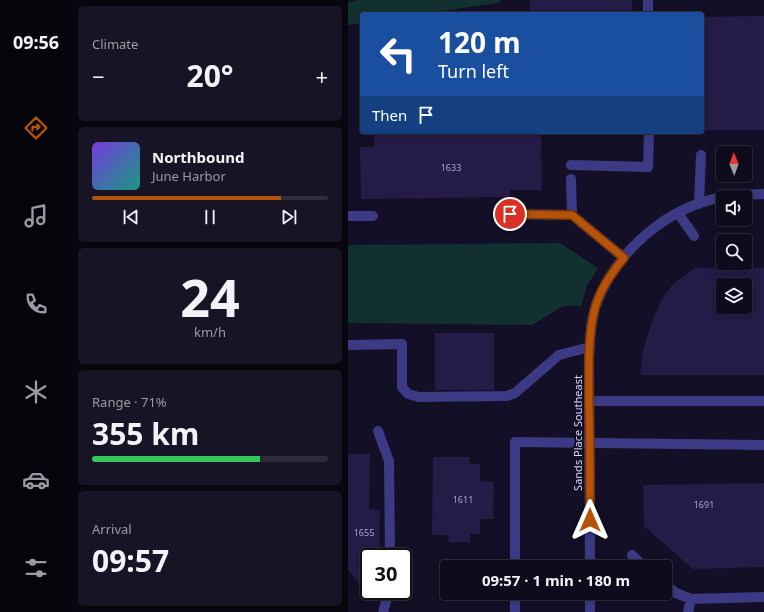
<!DOCTYPE html>
<meta charset="utf-8">
<style>
body{margin:0;font-family:"Noto Sans",sans-serif;background:#171425;color:#f1f3f6;height:100vh;display:flex;flex-direction:column;font-size:15px;white-space:nowrap}
*{box-sizing:border-box;margin:0}
p{font-size:13px;color:#9b9ba3}
.icon{flex:none;width:22px;height:22px;fill:none;stroke:currentColor;stroke-width:2;stroke-linecap:round;stroke-linejoin:round}
.map{position:relative;flex:1;overflow:hidden}
.details{display:flex;flex-direction:column;gap:6px;padding:6px;background:#08060f;width:276px}
.details>*{flex:none}
.guide{position:absolute;left:12px;top:12px;width:344px;height:122px;border-radius:4px;box-shadow:0 2px 10px #0003,0 0 0 1px #2e2b3b;background:#1a4fa0;color:#fff;overflow:hidden}
.needle{width:26px;rotate:359deg}
.controls{position:absolute;left:368px;top:146px;display:grid;gap:8px}
.controls a{display:grid;place-items:center;width:36px;height:36px;border-radius:4px;background:#0e0b1c;box-shadow:0 2px 10px #0003,0 0 0 1px #2e2b3b;font-size:20px}
.speed{position:absolute;left:12px;top:548px;display:flex;gap:8px;font-size:20px;font-weight:700;text-align:center}
.speed>*{display:grid;place-content:center;width:52px;height:52px;border-radius:50%;background:#0e0b1c;box-shadow:0 2px 10px #0003,0 0 0 1px #2e2b3b;line-height:1}
.speed .limit{border:2px solid #111;border-radius:6px;background:#fff;color:#111}
.pin{position:absolute;display:grid;place-items:center;width:34px;height:34px;color:#fff;margin:-17px;border:2px solid #fff;border-radius:50%;box-shadow:0 1px 4px #0007}
.me{position:absolute;width:44px;margin:-22px;rotate:0deg;stroke-linejoin:round;filter:drop-shadow(0 0 3px #0008)}
.turn{display:flex;align-items:center;gap:14px;height:84px;padding:0 12px;font-size:18px}
.turn .icon{width:52px;height:52px;stroke-width:2.5}
.turn b{display:block;font-size:28px;line-height:34px}
.then{display:flex;align-items:center;height:38px;padding:0 12px;background:#0003;gap:8px;font-size:15px}
.big{font-size:30px;font-weight:700;line-height:1.1}
.details .tile{flex:1;display:flex;flex-direction:column;justify-content:center;gap:6px;min-width:0;padding:0 14px;border-radius:6px;background:#171425}
.details .dial{align-items:center;gap:0}
.dial b{font-size:52px;line-height:1}
.song{display:flex;align-items:center;gap:12px}
.cover{width:48px;height:48px;border-radius:6px;background:linear-gradient(135deg,hsl(260 70% 55%),hsl(170 70% 35%))}
.played{height:4px;border-radius:2px;background:linear-gradient(90deg,#b45309 80%,#2e2b3b 80%)}
.keys{display:flex;justify-content:space-around;direction:ltr}
.heat{display:flex;justify-content:space-between;align-items:center;font-size:22px;direction:ltr}
.charge{height:6px;border-radius:3px;background:linear-gradient(90deg,#34c759 71%,#2e2b3b 0)}
.trip{position:absolute;left:92px;top:560px;width:232px;height:40px;border-radius:4px;background:#0e0b1c;box-shadow:0 2px 10px #0003,0 0 0 1px #2e2b3b;font-weight:700;line-height:40px;text-align:center}
main{display:flex;flex:1;min-height:0}
.dock{display:flex;flex-direction:column;width:72px;justify-content:space-around;align-items:center;background:#06040b;color:#9b9ba3}
.dock .icon{width:28px;height:28px}
.dock .current{color:#b45309}
.dock b{font-size:18px;color:#f1f3f6}
.map>svg:first-child{display:block}
.green{fill:#12302f}
.building{fill:#241b47;fill-rule:evenodd}
.lines{fill:none;stroke-linecap:round;stroke-linejoin:round}
.minor{stroke:#3d3a85;stroke-width:10}
.route-casing{stroke:#753606;stroke-width:10}
.route{stroke:#b45309;stroke-width:7}
.labels{text-anchor:middle;stroke-width:4;stroke-linejoin:round;paint-order:stroke}
.number-label{font-size:9px;fill:#aca6d1}
.street-label{font-size:11px;fill:#d9d4ff;stroke:#130f26}
</style>
<main>
<nav class="dock">
<b>09:56</b>
<svg class="icon current" aria-label="directions" viewBox="0 0 24 24"><path d="M12 3l9 9-9 9-9-9zM9 14v-3h6M13 9l2 2-2 2"/></svg>
<svg class="icon" aria-label="music" viewBox="0 0 24 24"><path d="M9 18V5l10-2v13"/><circle cx="6" cy="18" r="3"/><circle cx="16" cy="16" r="3"/></svg>
<svg class="icon" aria-label="phone" viewBox="0 0 24 24"><path d="M5 4h4l2 5-3 2q2 4 5 5l2-3 5 2v4C11 20 4 13 5 4z"/></svg>
<svg class="icon" aria-label="climate" viewBox="0 0 24 24"><path d="M12 3v18M4 7l16 10M4 17L20 7"/></svg>
<svg class="icon" aria-label="car" viewBox="0 0 24 24"><path d="M5 17H2v-5l4-1 3-4h7l3 4 3 1v5h-3M9 17h6M6 11h13"/><circle cx="7" cy="17" r="2"/><circle cx="17" cy="17" r="2"/></svg>
<svg class="icon" aria-label="filters" viewBox="0 0 24 24"><path d="M4 7h16M4 17h16"/><circle cx="9" cy="7" r="2"/><circle cx="15" cy="17" r="2"/></svg>
</nav>
<section class="details">
<div class="tile"><p>Climate</p>
<div class="heat"><a>−</a><b class="big">20°</b><a>+</a></div>
</div>
<div class="tile">
<div class="song"><i class="cover"></i><div><b>Northbound</b><p>June Harbor</p></div></div>
<div class="played"></div>
<div class="keys"><svg class="icon" aria-label="previous" viewBox="0 0 24 24"><path d="M18 5L8 12l10 7zM5 5v14"/></svg><svg class="icon" aria-label="pause" viewBox="0 0 24 24"><path d="M8 5v14M16 5v14"/></svg><svg class="icon" aria-label="next" viewBox="0 0 24 24"><path d="M6 5l10 7-10 7zM19 5v14"/></svg></div>
</div>
<div class="tile dial"><b>24</b><p>km/h</p></div>
<div class="tile"><p>Range · 71%</p><b class="big">355 km</b><div class="charge"></div></div>
<div class="tile"><p>Arrival</p><b class="big">09:57</b></div>
</section>
<div class="map">
<svg width="416" height="612" viewBox="0 0 416 612">
<rect width="100%" height="100%" fill="#130f26"/>
<!-- green -->
<path class="green" d="M 12,0 L 153,0 L 150,3 L 75,14 L 14,14 L 14,23 L 0,25 L 0,2 Z
M 212,243 L 250,268 L 239,286 L 233,306 L 215,306 L 184,325 L 0,323 L 0,245 Z"/>
<!-- building -->
<path class="building" d="M 182,0 L 284,0 L 284,14 L 182,14 Z
M 416,16 L 416,130 L 354,130 L 354,17 Z
M 26,132 L 193,132 L 194,190 L 162,190 L 162,197 L 13,199 L 12,147 L 26,147 Z
M 347,268 L 416,268 L 416,375 L 292,375 L 295,350 L 304,322 L 313,300 L 324,285 ZM 375,285 L 397,285 L 397,307 L 375,307 Z
M 87,333 L 146,333 L 146,390 L 87,390 Z
M 0,454 L 22,454 L 21,509 L 32,510 L 31,557 L 21,557 L 21,597 L 0,570 Z
M 85,457 L 121,457 L 121,464 L 132,464 L 132,481 L 146,482 L 145,519 L 132,519 L 132,534 L 122,534 L 122,542 L 100,542 L 101,535 L 84,535 Z
M 416,483 L 416,567 L 345,569 L 296,526 L 295,485 Z"/>
<g class="lines">
<!-- minor -->
<path class="minor" d="M 300,0 L 300,14
M 223,165 L 300,167 L 301,132
M 223,179 L 224,215 L 276,258
M 377,197 L 387,195 L 416,194
M 351,204 L 353,155
M 330,213 L 346,236
M 162,214 L 224,215
M 0,216 L 25,216
M 0,345 L 54,344 L 54,387 L 60,394 L 71,397 L 159,396 L 167,393 L 211,355 L 242,347
M 241,401 L 416,401
M 30,431 L 41,461 L 42,557
M 284,555 L 296,567
M 167,567 L 167,442 L 416,445
M 242,567 L 241,359 C 242,342 242,322 248,305 C 268,251 319,207 375,197
M 317,585 L 328,593 L 343,599 L 416,597
M 242,593 L 242,612
M 35,612 L 41,591
M 167,612 L 167,593
M 340,612 L 343,599"/>
</g>
<g class="lines">
<!-- route casing -->
<g class="route-casing">
<path id="route" d="M 162,214 L 224,215 L 276,258 C 265,271 252,290 247,308 C 239,339 241,373 241,405 C 242,443 242,482 242,520"/>
</g>
<!-- route -->
<use href="#route" class="route"/>
</g>
<g class="labels">
<!-- number labels -->
<g class="number-label">
<text x="103" y="171">1633</text>
<text x="115" y="503">1611</text>
<text x="356" y="508">1691</text>
<text x="16" y="536">1655</text>
</g>
<!-- street labels -->
<g class="street-label">
<text transform="translate(230 433) rotate(-90)" y="4">Sands Place Southeast</text>
</g>
</g>
</svg>
<div class="controls">
<a><svg class="needle" viewBox="-14 -14 28 28"><path d="M0-13l5 13h-10z" fill="#e53935"/><path d="M0 13l5-13h-10z" fill="#9b9ba3"/></svg></a>
<a><svg class="icon" aria-label="sound" viewBox="0 0 24 24"><path d="M4 9h4l5-4v14l-5-4H4zM17 9q2 3 0 6"/></svg></a>
<a><svg class="icon" aria-label="search" viewBox="0 0 24 24"><circle cx="10" cy="10" r="6"/><path d="M15 15l6 6"/></svg></a>
<a><svg class="icon" aria-label="layers" viewBox="0 0 24 24"><path d="M12 4l9 5-9 5-9-5zM3 14l9 5 9-5"/></svg></a>
</div>
<div class="speed"><div class="limit">30</div></div>
<div class="pin" style="left:162px;top:214px;background:#d93025"><svg class="icon" aria-label="arrive" viewBox="0 0 24 24"><path d="M6 21V4h12l-3 4 3 4H6"/></svg></div>
<svg class="me" style="left:242px;top:520px" viewBox="-20 -20 40 40"><path d="M0-17L14 15 0 8-14 15z" fill="#b45309" stroke="#fff" stroke-width="4"/></svg>
<div class="trip">09:57 · 1 min · 180 m</div>
<div class="guide">
<div class="turn"><svg class="icon" aria-label="left" viewBox="0 0 24 24"><path d="M17 20v-9H6M10 6l-5 5 5 5"/></svg><div><b>120 m</b>Turn left</div></div>
<div class="then">Then<svg class="icon" aria-label="arrive" viewBox="0 0 24 24"><path d="M6 21V4h12l-3 4 3 4H6"/></svg></div>
</div>
</div>
</main>
